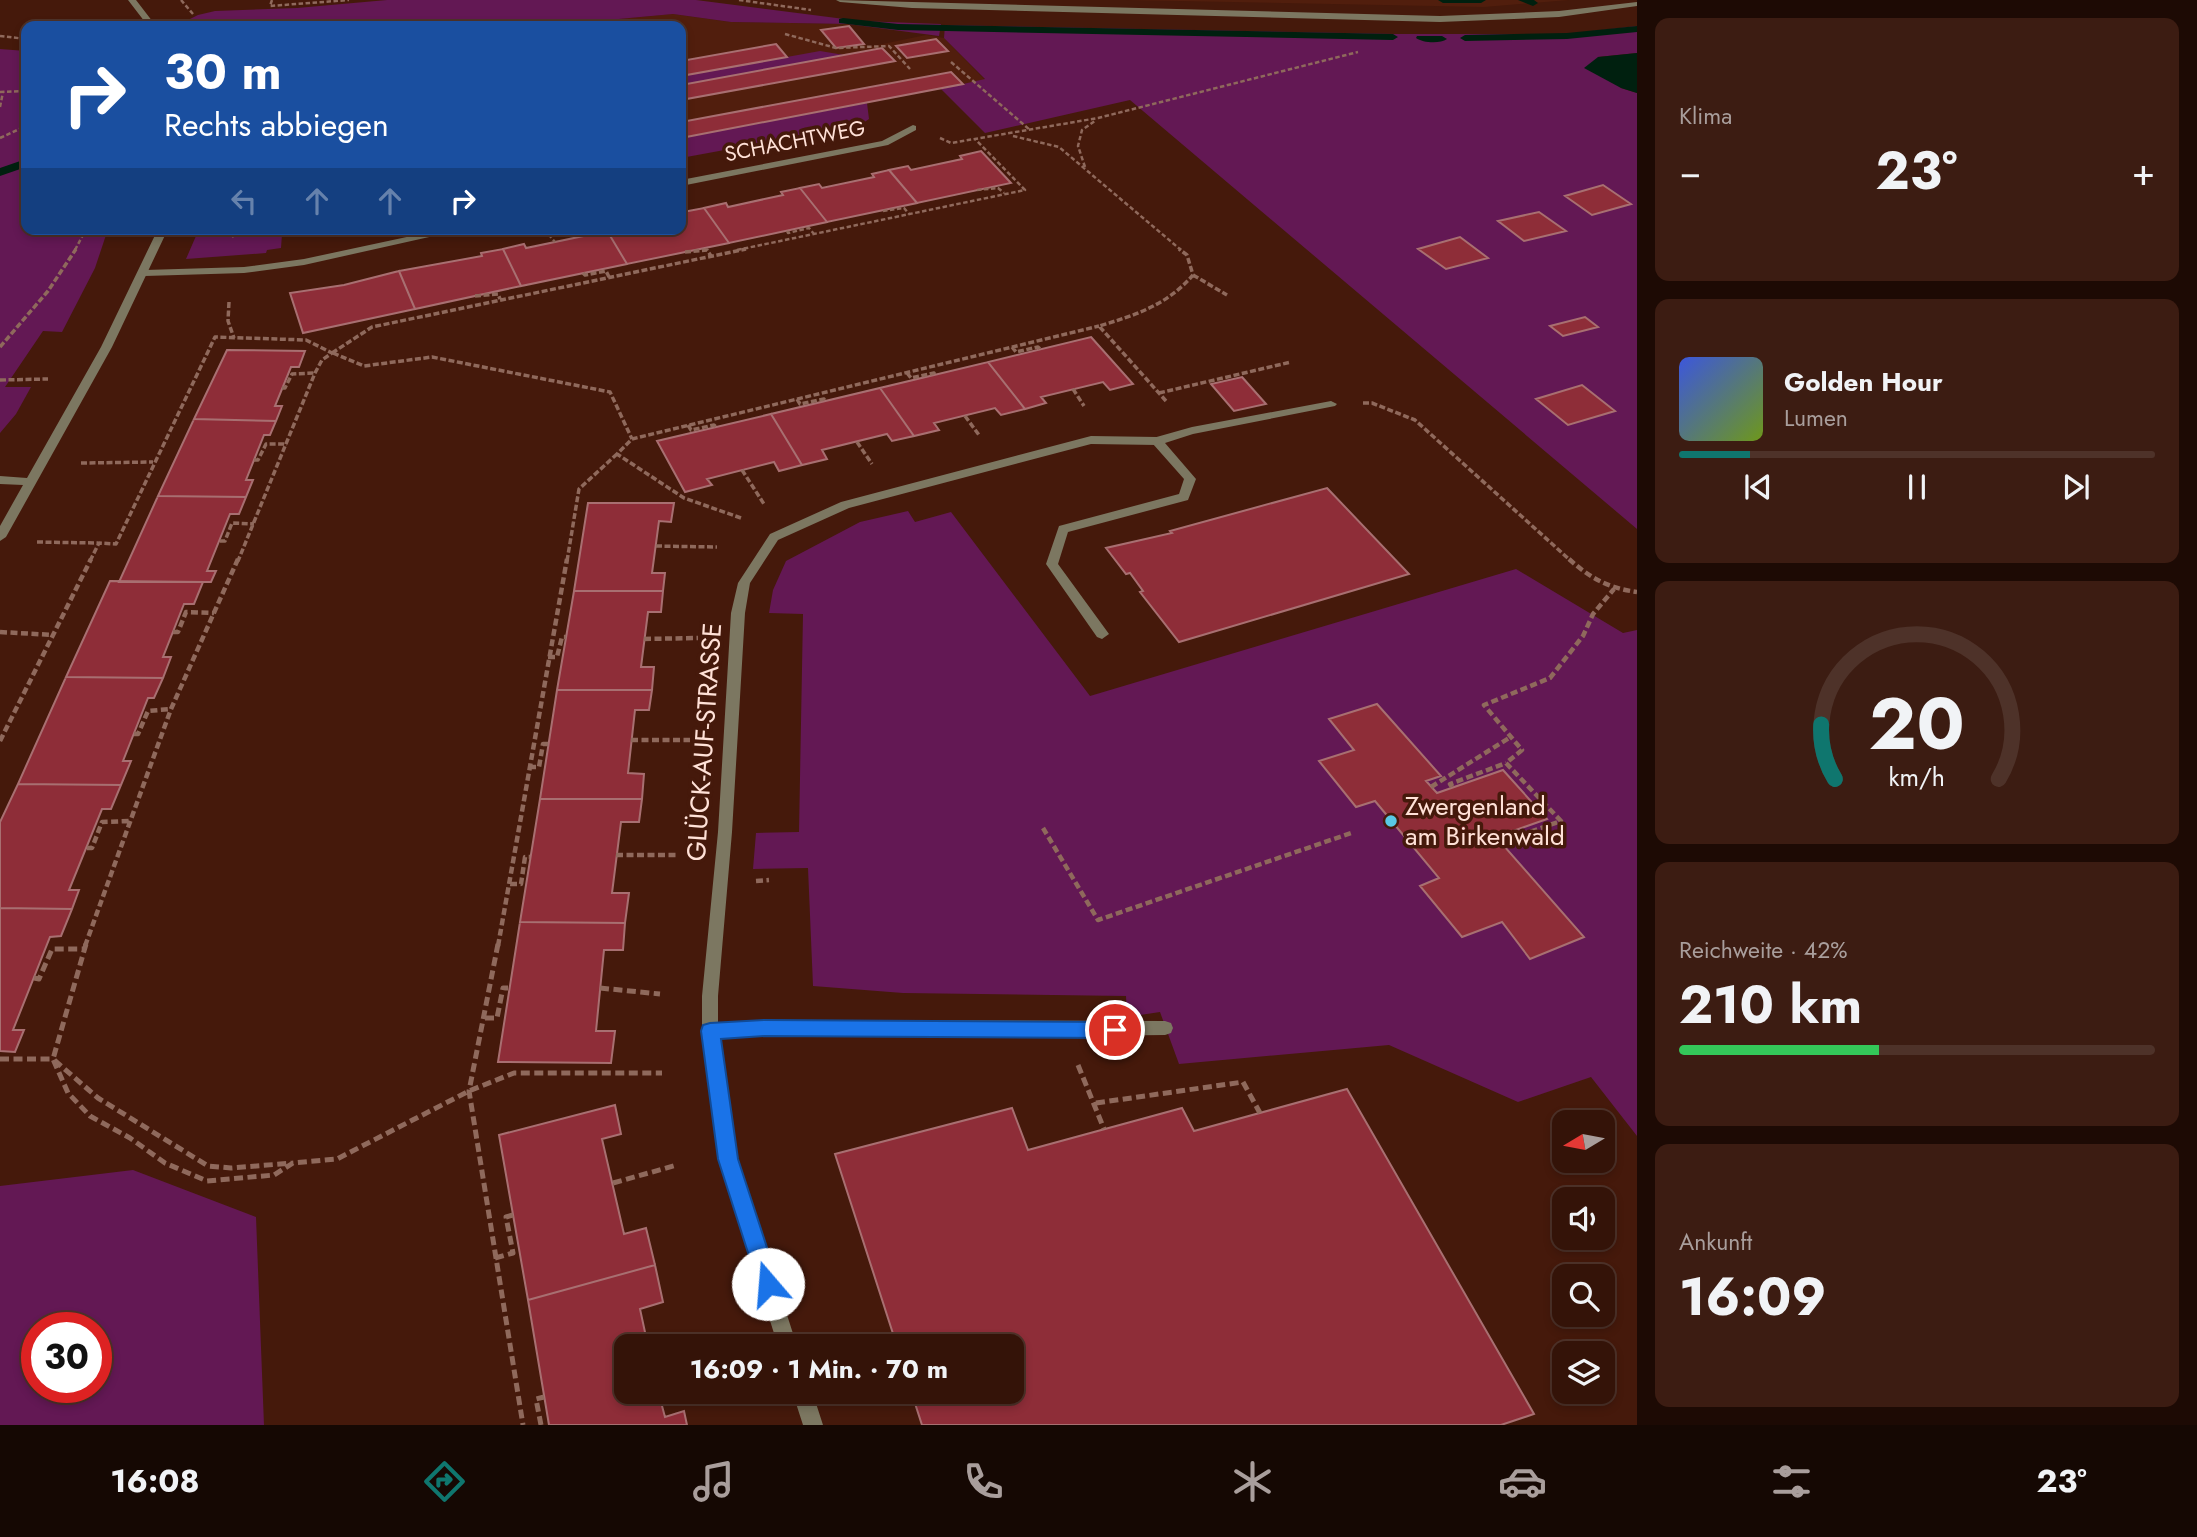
<!DOCTYPE html>
<html lang="de">
<meta charset="utf-8">
<style>
body{margin:0;font-family:Jost,sans-serif;background:#3c1c12;color:#f1f3f6;height:100vh;display:flex;flex-direction:column;font-size:26px;white-space:nowrap}
*{box-sizing:border-box;margin:0}
p{font-size:23px;color:#a99e9c}
.icon{flex:none;width:38px;height:38px;fill:none;stroke:currentColor;stroke-width:2;stroke-linecap:round;stroke-linejoin:round}
.map{position:relative;flex:1;overflow:hidden}
.details{display:flex;flex-direction:column;gap:18px;padding:18px;background:#1d0a04;width:560px}
.details>*{flex:none}
.guide{position:absolute;left:21px;top:21px;width:665px;height:214px;border-radius:14px;box-shadow:0 4px 10px #0003,0 0 0 2px #4e3229;background:#1a4fa0;color:#fff;overflow:hidden}
.needle{width:46px;rotate:260deg}
.controls{position:absolute;left:1552px;top:1110px;display:grid;gap:14px}
.controls a{display:grid;place-items:center;width:63px;height:63px;border-radius:14px;background:#341308;box-shadow:0 4px 10px #0003,0 0 0 2px #4e3229;font-size:35px}
.speed{position:absolute;left:21px;top:1312px;display:flex;gap:14px;font-size:35px;font-weight:700;text-align:center}
.speed>*{display:grid;place-content:center;width:91px;height:91px;border-radius:50%;background:#341308;box-shadow:0 4px 10px #0003,0 0 0 2px #4e3229;line-height:1}
.speed .limit{border:10px solid #d22;background:#fff;color:#111}
.pin{position:absolute;display:grid;place-items:center;width:60px;height:60px;color:#fff;margin:-30px;border:4px solid #fff;border-radius:50%;box-shadow:0 2px 7px #0007}
.me{position:absolute;width:77px;margin:-38px;rotate:342deg;stroke-linejoin:round;filter:drop-shadow(0 0 5px #0008)}
.turn{display:flex;align-items:center;gap:24px;height:147px;padding:0 28px;font-size:32px}
.turn .icon{width:91px;height:91px;stroke-width:2.5}
.turn b{display:block;font-size:49px;line-height:60px}
.lanes{display:flex;align-items:center;height:66px;padding:0 28px;background:#0003;justify-content:center;gap:35px;direction:ltr}
.lanes .off{opacity:.35}
.big{font-size:52px;font-weight:700;line-height:1.1}
.details .card{flex:1;display:flex;flex-direction:column;justify-content:center;gap:10px;min-width:0;padding:0 24px;border-radius:14px;background:#3c1c12}
.details .dial{align-items:center;gap:0}
.dial svg{height:182px;overflow:visible;fill:none;stroke:#4e3229;stroke-width:7;stroke-linecap:round;text-anchor:middle}
.dial text{fill:#f1f3f6;stroke:none}
.song{display:flex;align-items:center;gap:21px}
.cover{width:84px;height:84px;border-radius:10px;background:linear-gradient(135deg,hsl(230 70% 55%),hsl(80 70% 35%))}
.played{height:7px;border-radius:4px;background:linear-gradient(90deg,#0f766e 15%,#4e3229 15%)}
.keys{display:flex;justify-content:space-around;direction:ltr}
.heat{display:flex;justify-content:space-between;align-items:center;font-size:38px;direction:ltr}
.charge{height:10px;border-radius:5px;background:linear-gradient(90deg,#34c759 42%,#4e3229 0)}
.trip{position:absolute;left:614px;top:1334px;width:410px;height:70px;border-radius:14px;background:#341308;box-shadow:0 4px 10px #0003,0 0 0 2px #4e3229;font-weight:700;line-height:70px;text-align:center}
.tabs{display:flex;height:112px;justify-content:space-around;align-items:center;background:#150803;color:#a99e9c}
.tabs .icon{width:49px;height:49px}
.tabs .active{color:#0f766e}
.tabs b{font-size:32px;color:#f1f3f6}
main{display:flex;flex:1;min-height:0}
.map>svg:first-child{display:block}
.built{fill:#511e0d}
.green{fill:#631854;fill-rule:evenodd}
.water{fill:#00200f}
.lines{fill:none;stroke-linecap:round;stroke-linejoin:round}
.stream{fill:#00200f;fill-rule:evenodd}
.building{fill:#8e2d38;stroke:#a86f71;stroke-width:2}
.path-far3{stroke:#8f695c;stroke-width:2.5;stroke-dasharray:4.5 2.5;stroke-linecap:butt}
.path-far2{stroke:#8f695c;stroke-width:3.5;stroke-dasharray:6 2.5;stroke-linecap:butt}
.path-far1{stroke:#8f695c;stroke-width:4.5;stroke-dasharray:7 3.5;stroke-linecap:butt}
.path{stroke:#8f695c;stroke-width:5;stroke-dasharray:9 4.5;stroke-linecap:butt}
.lane{fill:#7c7761;fill-rule:evenodd}
.street{fill:#7c7761;fill-rule:evenodd}
.route{fill:#1a73e8;stroke:#114b97;stroke-width:2}
.poi-dot{fill:#59c8e5;stroke:#45190b;stroke-width:2.5}
.labels{text-anchor:middle;stroke-width:7;stroke-linejoin:round;paint-order:stroke}
.far-street-label{font-size:21px;fill:#ffe1d7;stroke:#45190b}
.street-label{font-size:26px;fill:#ffe1d7;stroke:#45190b}
.poi-label{font-size:26px;fill:#ffe1d7;stroke:#45190b;text-anchor:start}
</style>
<main>
<div class="map">
<svg width="1637" height="1425" viewBox="0 0 1637 1425">
<rect width="100%" height="100%" fill="#45190b"/>
<!-- built -->
<path class="built" d="M 1125,0 L 1569,0 L 1484,7 Z
M 673,14 L 731,22 L 848,24 L 868,47 L 926,35 L 944,38 L 985,80 L 681,138 L 681,26 L 543,26 Z"/>
<!-- green -->
<path class="green" d="M 387,0 L 696,0 L 860,21 L 941,24 L 939,36 L 848,24 L 731,22 L 673,14 L 543,26 L 187,26 L 190,19 L 198,15 L 215,11 L 297,8 Z
M 945,25 L 1396,34 L 1567,34 L 1637,26 L 1637,53 L 1598,57 L 1621,88 L 1637,93 L 1637,529 L 1130,100 L 985,133 L 941,89 L 985,79 L 944,38 Z
M 0,49 L 26,51 L 26,229 L 108,229 L 95,268 L 62,332 L 43,331 L 5,387 L 31,387 L 16,414 L 0,433 Z
M 820,51 L 844,55 L 681,85 L 681,76 Z
M 867,103 L 869,119 L 860,125 L 681,158 L 681,138 Z
M 199,229 L 310,229 L 282,234 L 281,248 L 267,250 L 266,253 L 186,259 Z
M 908,511 L 915,522 L 951,512 L 1090,696 L 1516,569 L 1623,633 L 1637,630 L 1637,1136 L 1591,1077 L 1518,1102 L 1389,1045 L 1179,1064 L 1160,1012 L 1127,1017 L 1126,996 L 903,993 L 813,986 L 808,868 L 753,869 L 756,833 L 799,832 L 803,614 L 769,613 L 773,590 L 786,561 L 860,522 Z
M 133,1170 L 256,1217 L 264,1425 L 0,1425 L 0,1186 ZM 96,1328 L 96,1388 L 37,1388 L 37,1328 Z"/>
<!-- water -->
<path class="water" d="M 1637,53 L 1637,93 L 1621,88 L 1584,68 L 1598,57 Z"/>
<g class="lines">
<!-- stream -->
<path class="stream" d="M 1438,0 L 1486,0 L 1481,3 L 1443,3 Z
M 1518,0 L 1534,0 L 1538,3 L 1533,6 Z
M 843,18 L 898,24 L 1393,34 L 1398,37 L 1393,40 L 898,30 L 839,23 L 839,19 Z
M 1637,26 L 1637,32 L 1567,39 L 1465,41 L 1460,38 L 1465,35 L 1567,33 Z
M 1417,36 L 1442,36 L 1447,39 C 1440,44 1423,43 1416,38 Z
M 26,159 L 26,167 L 0,176 L 0,168 Z"/>
</g>
<!-- building -->
<path class="building" d="M 849,26 L 864,44 L 836,48 L 821,30 Z
M 936,39 L 948,51 L 907,58 L 896,46 Z
M 776,44 L 787,57 L 681,76 L 681,61 Z
M 882,48 L 895,61 L 681,100 L 681,85 Z
M 951,72 L 963,84 L 681,138 L 681,122 Z
M 981,151 L 1011,183 L 917,203 L 889,170 L 908,166 L 911,170 L 962,159 L 960,156 Z
M 889,170 L 917,203 L 827,222 L 800,188 L 819,184 L 822,188 L 874,177 L 872,174 Z
M 1603,185 L 1631,204 L 1592,215 L 1565,196 Z
M 800,188 L 827,222 L 729,243 L 704,208 L 726,203 L 728,207 L 783,195 L 781,192 Z
M 704,208 L 729,243 L 627,264 L 606,229 L 681,229 L 681,216 L 685,215 L 683,212 Z
M 1539,212 L 1566,231 L 1524,241 L 1498,221 Z
M 606,229 L 627,264 L 521,286 L 503,249 L 524,244 L 526,248 L 593,234 L 591,230 Z
M 1460,237 L 1488,258 L 1446,269 L 1418,249 Z
M 503,249 L 521,286 L 415,309 L 399,271 L 482,256 L 481,253 Z
M 399,271 L 415,309 L 303,333 L 290,293 L 344,285 Z
M 1585,317 L 1598,327 L 1563,336 L 1550,326 Z
M 1091,337 L 1133,384 L 1110,390 L 1103,382 L 1041,397 L 1046,403 L 1025,409 L 988,362 Z
M 227,350 L 305,351 L 299,367 L 291,367 L 275,406 L 282,406 L 276,421 L 194,419 Z
M 988,362 L 1025,409 L 1001,415 L 995,408 L 934,423 L 939,430 L 914,436 L 880,388 Z
M 1242,377 L 1266,404 L 1234,411 L 1211,384 Z
M 1582,385 L 1615,411 L 1568,425 L 1536,399 Z
M 880,388 L 914,436 L 892,441 L 887,434 L 822,450 L 827,459 L 802,465 L 771,414 Z
M 771,414 L 802,465 L 779,471 L 774,462 L 707,479 L 712,485 L 685,492 L 657,441 Z
M 194,419 L 276,421 L 270,435 L 264,435 L 246,480 L 253,480 L 246,497 L 158,496 Z
M 1327,488 L 1409,574 L 1179,642 L 1140,592 L 1143,591 L 1130,573 L 1126,574 L 1106,548 L 1172,533 L 1170,531 Z
M 158,496 L 246,497 L 239,514 L 230,514 L 207,571 L 216,571 L 211,582 L 119,582 Z
M 588,503 L 674,503 L 671,522 L 659,521 L 652,573 L 665,573 L 663,591 L 574,591 Z
M 110,581 L 203,582 L 194,604 L 184,604 L 163,657 L 171,657 L 163,678 L 66,677 Z
M 574,591 L 663,591 L 661,612 L 648,612 L 641,667 L 654,667 L 652,690 L 557,690 Z
M 66,677 L 163,678 L 154,698 L 148,698 L 123,761 L 131,761 L 121,785 L 18,784 Z
M 557,690 L 652,690 L 649,710 L 635,710 L 628,773 L 644,774 L 642,799 L 540,799 Z
M 1377,704 L 1441,776 L 1426,781 L 1437,793 L 1503,770 L 1547,819 L 1496,837 L 1584,937 L 1530,959 L 1502,922 L 1462,937 L 1420,886 L 1439,878 L 1375,801 L 1356,807 L 1319,761 L 1354,750 L 1329,719 Z
M 18,784 L 121,785 L 111,809 L 102,809 L 69,890 L 79,890 L 72,909 L 0,908 L 0,822 Z
M 540,799 L 642,799 L 639,822 L 621,822 L 612,893 L 629,893 L 625,923 L 520,922 Z
M 0,908 L 72,909 L 61,936 L 50,937 L 13,1030 L 24,1030 L 15,1052 L 0,1051 Z
M 520,922 L 625,923 L 623,950 L 604,950 L 596,1031 L 615,1031 L 611,1063 L 498,1062 Z
M 1347,1089 L 1534,1414 L 1501,1425 L 922,1425 L 911,1391 L 1012,1391 L 1012,1346 L 897,1346 L 835,1154 L 1012,1108 L 1028,1150 L 1182,1108 L 1194,1131 Z
M 615,1105 L 621,1134 L 602,1139 L 624,1234 L 646,1228 L 655,1265 L 528,1300 L 499,1135 Z
M 655,1265 L 663,1302 L 640,1309 L 648,1346 L 626,1346 L 626,1391 L 658,1391 L 665,1417 L 684,1411 L 687,1425 L 549,1425 L 528,1300 Z"/>
<g class="lines">
<!-- path-far3 -->
<path class="path-far3" d="M 181,0 L 193,14
M 272,0 L 270,6 L 349,0
M 739,0 L 811,10
M 785,34 L 836,48 L 889,46 L 910,69
M 0,36 L 26,39
M 951,62 L 1030,130
M 0,92 L 26,91
M 0,107 L 3,92
M 1013,136 L 1059,147 L 1181,250
M 0,138 L 26,126
M 940,138 L 951,143 L 1098,118 L 1358,52
M 1085,167 L 1078,146 L 1082,130 L 1095,121
M 977,190 L 998,188 L 1004,193
M 883,211 L 904,208 L 909,214
M 544,229 L 555,242
M 787,231 L 788,233 L 809,228 L 814,234
M 232,237 L 241,229
M 75,250 L 86,229
M 737,250 L 1025,190 L 975,139"/>
<!-- path-far2 -->
<path class="path-far2" d="M 685,252 L 707,250 L 711,256
M 583,273 L 585,275 L 606,271 L 609,277
M 1193,275 L 1227,295
M 475,296 L 498,294 L 500,299
M 229,302 L 228,321 L 234,338
M 0,347 L 48,291 L 76,249
M 1012,347 L 1016,352 L 1038,347 L 1040,349
M 332,353 L 372,327 L 746,249
M 333,353 L 364,366 L 432,357 L 610,392 L 632,439
M 907,373 L 911,378 L 934,373 L 935,375
M 0,380 L 48,379
M 282,388 L 285,388 L 292,374 L 315,373
M 1073,389 L 1084,406
M 1159,393 L 1291,362
M 797,399 L 800,404 L 824,399 L 825,401
M 1166,401 L 1099,326 C 1136,315 1167,305 1193,275 L 1187,255 L 1179,249
M 1363,403 L 1372,403 L 1415,420 L 1571,561
M 965,416 L 979,435
M 688,425 L 691,430 L 714,425 L 716,427
M 857,442 L 872,464
M 254,460 L 258,460 L 266,444 L 287,444
M 81,463 L 153,462
M 742,470 L 764,504
M 741,518 L 684,498 L 617,454 L 632,439 L 1099,326
M 220,541 L 225,541 L 232,523 L 254,524
M 37,542 L 98,543
M 656,546 L 717,547
M 90,561 L 99,543 L 116,544 L 215,337 L 306,340 L 332,353 L 322,360 L 315,373 L 238,561
M 567,561 L 579,489 L 617,454"/>
<!-- path-far1 -->
<path class="path-far1" d="M 1569,559 C 1590,578 1608,588 1637,592
M 0,632 L 54,635
M 173,632 L 178,632 L 186,612 L 214,613
M 644,639 L 698,638
M 548,657 L 557,657 L 562,637 L 566,637
M 134,734 L 138,734 L 148,711 L 170,709
M 631,740 L 690,740
M 0,741 L 91,559
M 529,767 L 539,767 L 543,744 L 549,744
M 1431,787 L 1509,738
M 1452,787 L 1450,784 L 1506,763
M 1043,828 L 1098,920 L 1354,832
M 1501,842 L 1561,821 L 1506,763 L 1522,750 L 1484,705 L 1550,678 L 1583,636 L 1593,614 L 1614,589
M 87,848 L 92,848 L 102,822 L 131,821
M 616,855 L 678,855
M 756,881 L 769,880
M 510,884 L 521,884 L 525,857 L 530,857
M 85,946 L 171,709 L 238,559
M 498,946 L 567,559"/>
<!-- path -->
<path class="path" d="M 86,944 L 53,1059 L 98,1098 L 208,1166 L 231,1168 L 293,1163
M 498,944 L 469,1091 L 523,1425
M 34,978 L 39,979 L 52,949 L 84,949
M 600,988 L 660,994
M 485,1018 L 497,1018 L 503,988 L 508,988
M 0,1059 L 53,1059 L 68,1093 L 90,1116 L 130,1138 L 165,1163 L 207,1181 L 274,1175 L 293,1163 L 337,1159 L 469,1091 L 514,1073 L 662,1073
M 1078,1065 L 1104,1129
M 1096,1103 L 1243,1082 L 1260,1113
M 613,1183 L 677,1165
M 495,1258 L 513,1253 L 506,1217 L 513,1215
M 693,1346 L 725,1337
M 541,1425 L 536,1399 L 544,1397"/>
<!-- lane -->
<path class="lane" d="M 913,125 L 916,126 L 916,130 L 888,145 L 681,186 L 681,180 L 882,141 Z
M 444,229 L 465,229 L 304,265 L 244,273 L 145,276 L 140,273 L 145,270 L 244,267 L 304,259 Z
M 1331,401 L 1337,404 L 1335,406 L 1193,434 L 1165,443 L 1196,479 L 1188,500 L 1068,532 L 1058,564 L 1109,634 L 1102,639 L 1097,637 L 1046,564 L 1059,526 L 1179,494 L 1184,479 L 1153,444 L 1153,438 L 1192,427 Z
M 824,1020 L 1165,1021 L 1171,1023 L 1173,1028 L 1171,1033 L 1165,1035 C 1013,1038 862,1031 710,1038 L 704,1036 L 702,1031 L 704,1026 L 710,1024 Z"/>
<!-- street -->
<path class="street" d="M 128,0 L 136,0 L 156,26 L 148,26 Z
M 836,0 L 1440,16 L 1559,11 L 1637,2 L 1637,6 L 1559,17 L 1440,22 L 912,8 L 840,2 Z
M 158,229 L 168,229 L 112,347 L 6,537 L 0,541 L 0,526 L 23,485 L 0,484 L 0,476 L 27,478 L 101,347 Z
M 1091,436 L 1157,437 L 1163,441 L 1157,445 L 1091,444 L 849,508 L 778,540 L 750,583 L 745,613 L 732,832 L 718,996 L 718,1031 L 737,1159 L 797,1346 L 778,1346 L 719,1159 L 702,1031 L 702,996 L 718,832 L 731,613 L 738,583 L 770,534 L 841,502 Z
M 792,1391 L 812,1391 L 823,1425 L 803,1425 Z"/>
</g>
<!-- route -->
<path class="route" d="M 764,1020 L 1115,1022 L 1122,1024 L 1125,1030 L 1122,1036 L 1115,1038 L 764,1036 L 721,1039 L 738,1159 L 779,1284 L 776,1292 L 768,1295 L 761,1292 L 758,1284 L 718,1159 L 701,1031 L 703,1025 L 710,1023 Z"/>
<!-- markers -->
<circle class="poi-dot" cx="1391" cy="821" r="7"/>
<g class="labels">
<!-- far-street labels -->
<g class="far-street-label">
<text transform="translate(795 141) rotate(-11)" y="7">SCHACHTWEG</text>
</g>
<!-- street labels -->
<g class="street-label">
<text transform="translate(704 742) rotate(-86)" y="9">GLÜCK-AUF-STRASSE</text>
</g>
<!-- poi labels -->
<g class="poi-label">
<text x="1405" y="815">Zwergenland<tspan x="1405" dy="30">am Birkenwald</tspan></text>
</g>
</g>
</svg>
<div class="controls">
<a><svg class="needle" viewBox="-14 -14 28 28"><path d="M0-13l5 13h-10z" fill="#e53935"/><path d="M0 13l5-13h-10z" fill="#a99e9c"/></svg></a>
<a><svg class="icon" aria-label="sound" viewBox="0 0 24 24"><path d="M4 9h4l5-4v14l-5-4H4zM17 9q2 3 0 6"/></svg></a>
<a><svg class="icon" aria-label="search" viewBox="0 0 24 24"><circle cx="10" cy="10" r="6"/><path d="M15 15l6 6"/></svg></a>
<a><svg class="icon" aria-label="layers" viewBox="0 0 24 24"><path d="M12 4l9 5-9 5-9-5zM3 14l9 5 9-5"/></svg></a>
</div>
<div class="speed"><div class="limit">30</div></div>
<div class="pin" style="left:1115px;top:1030px;background:#d93025"><svg class="icon" aria-label="arrive" viewBox="0 0 24 24"><path d="M6 21V4h12l-3 4 3 4H6"/></svg></div>
<svg class="me" style="left:768px;top:1284px" viewBox="-20 -20 40 40"><circle r="19" fill="#fff"/><path d="M0-13L10 11 0 6-10 11z" fill="#1a73e8"/></svg>
<div class="trip">16:09 · 1 Min. · 70 m</div>
<div class="guide">
<div class="turn"><svg class="icon" aria-label="right" viewBox="0 0 24 24"><path d="M7 20v-9h11M14 6l5 5-5 5"/></svg><div><b>30 m</b>Rechts abbiegen</div></div>
<div class="lanes"><svg class="icon off" aria-label="left" viewBox="0 0 24 24"><path d="M17 20v-9H6M10 6l-5 5 5 5"/></svg><svg class="icon off" aria-label="ahead" viewBox="0 0 24 24"><path d="M12 20V5M6 11l6-6 6 6"/></svg><svg class="icon off" aria-label="ahead" viewBox="0 0 24 24"><path d="M12 20V5M6 11l6-6 6 6"/></svg><svg class="icon" aria-label="right" viewBox="0 0 24 24"><path d="M7 20v-9h11M14 6l5 5-5 5"/></svg></div>
</div>
</div>
<section class="details">
<div class="card"><p>Klima</p>
<div class="heat"><a>−</a><b class="big">23°</b><a>+</a></div>
</div>
<div class="card">
<div class="song"><i class="cover"></i><div><b>Golden Hour</b><p>Lumen</p></div></div>
<div class="played"></div>
<div class="keys"><svg class="icon" aria-label="previous" viewBox="0 0 24 24"><path d="M18 5L8 12l10 7zM5 5v14"/></svg><svg class="icon" aria-label="pause" viewBox="0 0 24 24"><path d="M8 5v14M16 5v14"/></svg><svg class="icon" aria-label="next" viewBox="0 0 24 24"><path d="M6 5l10 7-10 7zM19 5v14"/></svg></div>
</div>
<div class="card dial"><svg viewBox="0 0 100 80">
<path d="M14 69A42 42 0 1 1 86 69"/>
<path d="M14 69A42 42 0 0 1 8 45" stroke="#0f766e"/>
<text x="50" y="56" font-size="32" font-weight="700">20</text>
<text x="50" y="72" font-size="11">km/h</text>
</svg></div>
<div class="card"><p>Reichweite · 42%</p><b class="big">210 km</b><div class="charge"></div></div>
<div class="card"><p>Ankunft</p><b class="big">16:09</b></div>
</section>
</main>
<nav class="tabs">
<b>16:08</b>
<svg class="icon active" aria-label="directions" viewBox="0 0 24 24"><path d="M12 3l9 9-9 9-9-9zM9 14v-3h6M13 9l2 2-2 2"/></svg>
<svg class="icon" aria-label="music" viewBox="0 0 24 24"><path d="M9 18V5l10-2v13"/><circle cx="6" cy="18" r="3"/><circle cx="16" cy="16" r="3"/></svg>
<svg class="icon" aria-label="phone" viewBox="0 0 24 24"><path d="M5 4h4l2 5-3 2q2 4 5 5l2-3 5 2v4C11 20 4 13 5 4z"/></svg>
<svg class="icon" aria-label="climate" viewBox="0 0 24 24"><path d="M12 3v18M4 7l16 10M4 17L20 7"/></svg>
<svg class="icon" aria-label="car" viewBox="0 0 24 24"><path d="M5 17H2v-5l4-1 3-4h7l3 4 3 1v5h-3M9 17h6M6 11h13"/><circle cx="7" cy="17" r="2"/><circle cx="17" cy="17" r="2"/></svg>
<svg class="icon" aria-label="filters" viewBox="0 0 24 24"><path d="M4 7h16M4 17h16"/><circle cx="9" cy="7" r="2"/><circle cx="15" cy="17" r="2"/></svg>
<b>23°</b>
</nav>
